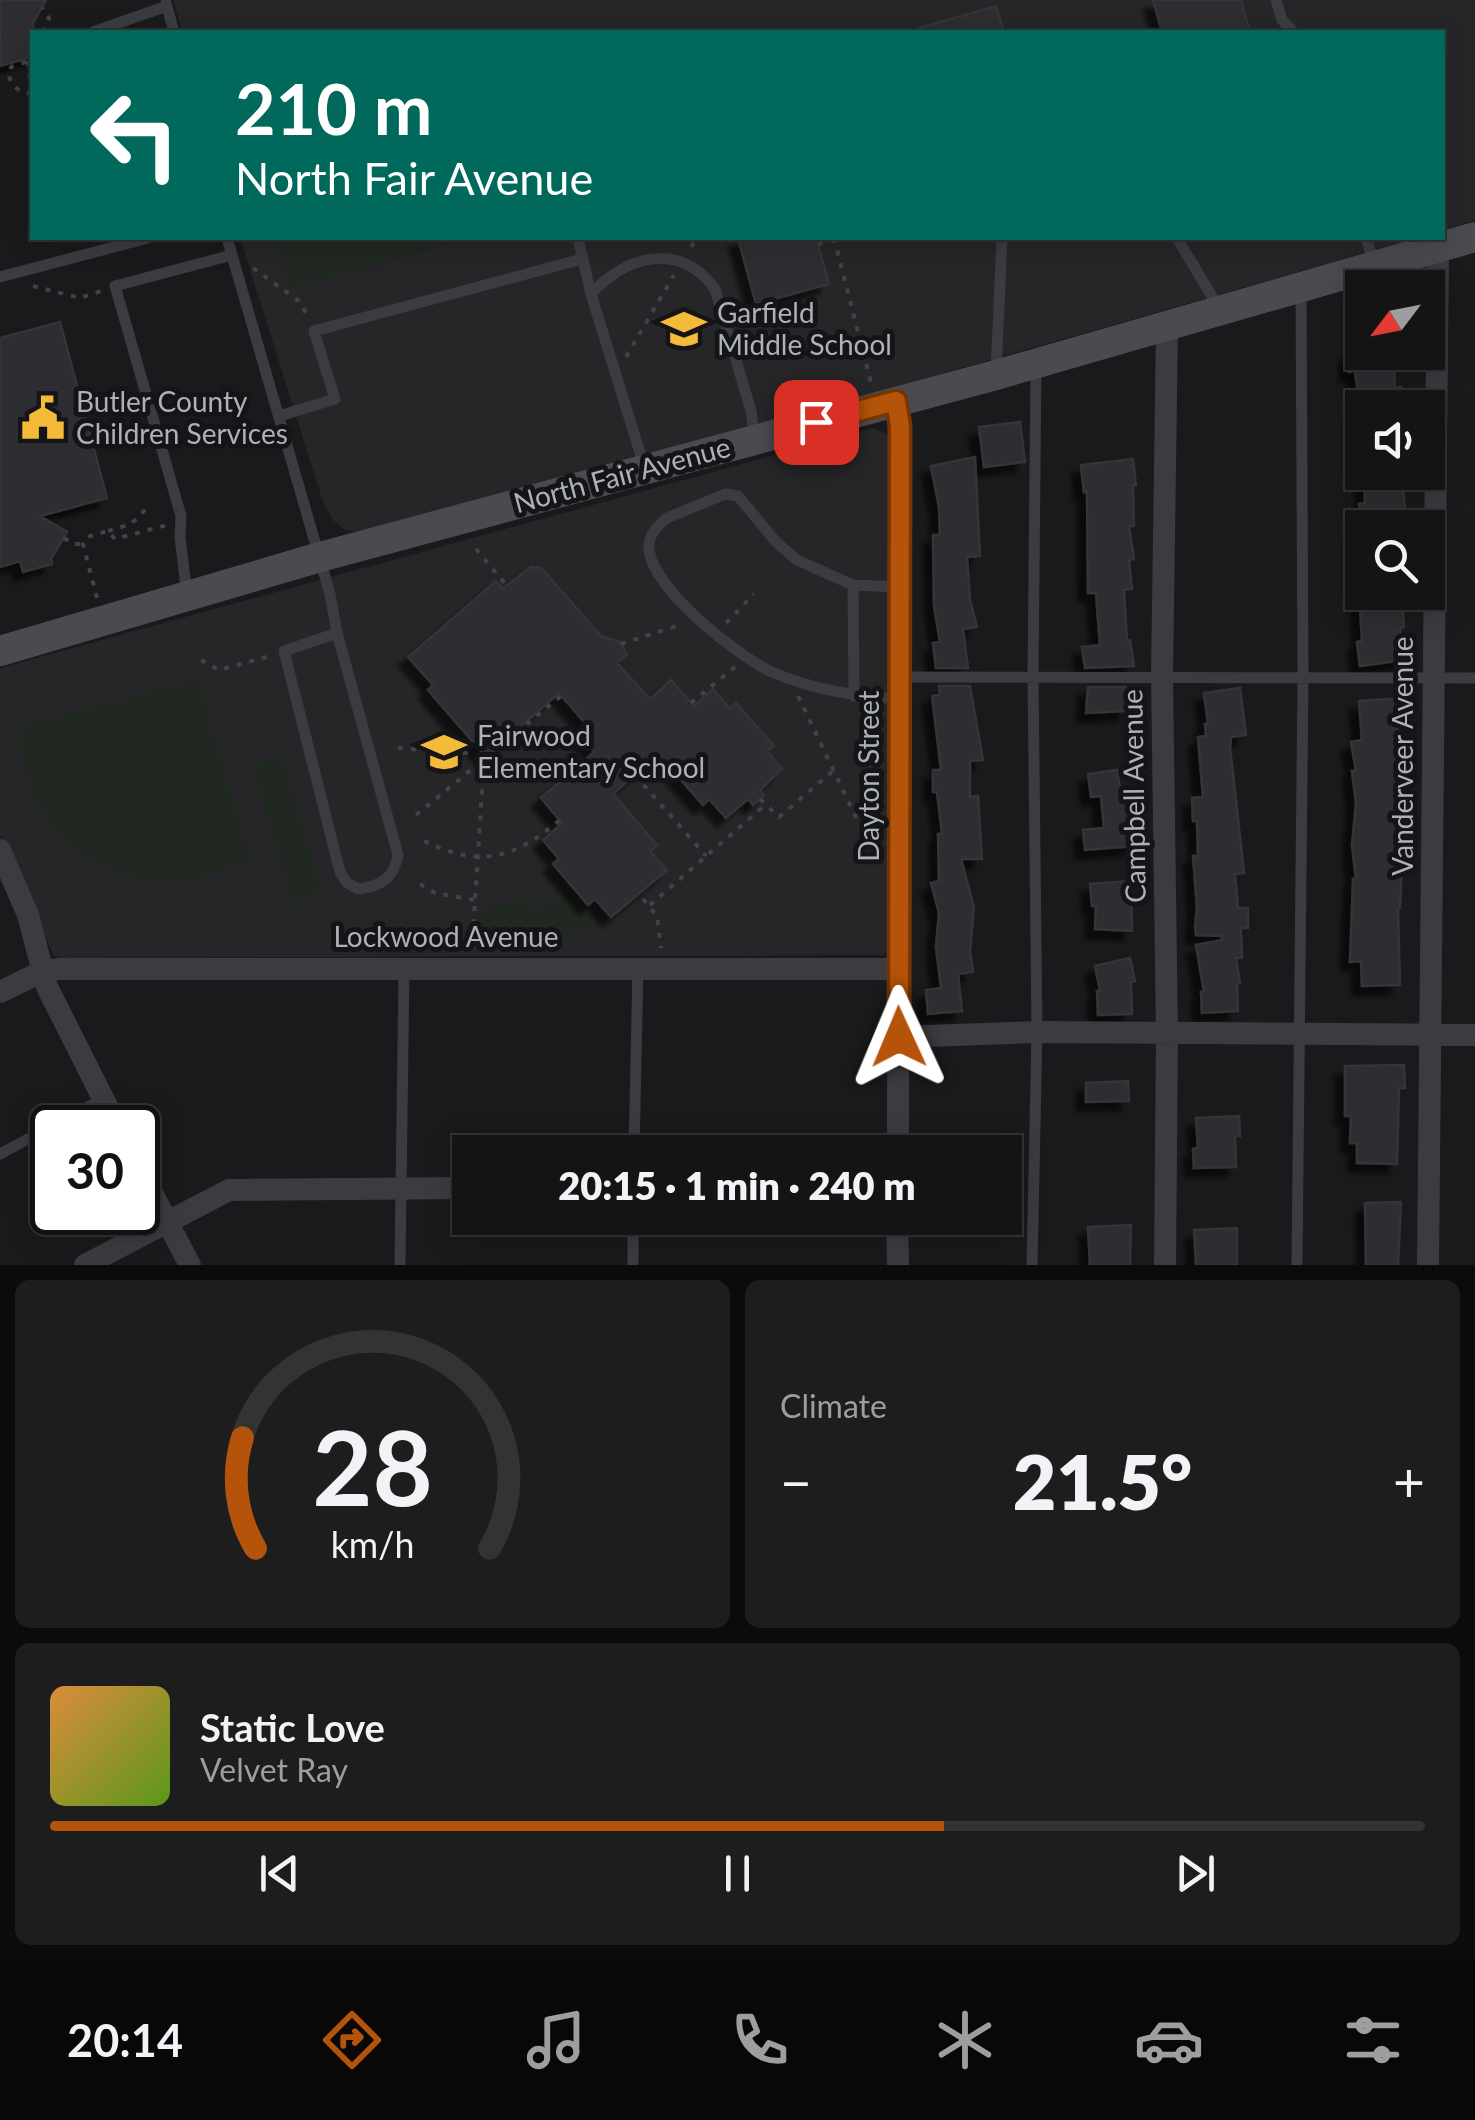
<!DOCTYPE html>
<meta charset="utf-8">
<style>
body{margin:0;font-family:Lato,sans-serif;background:#1d1d1e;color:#f1f3f6;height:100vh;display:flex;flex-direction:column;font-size:38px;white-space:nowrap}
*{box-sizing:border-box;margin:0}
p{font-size:32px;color:#9d9ea0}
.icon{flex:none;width:55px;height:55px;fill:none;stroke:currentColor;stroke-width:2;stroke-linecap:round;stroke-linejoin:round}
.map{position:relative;height:1265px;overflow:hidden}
.sheet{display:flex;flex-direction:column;gap:15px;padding:15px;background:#0b0b0c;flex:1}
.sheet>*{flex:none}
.guide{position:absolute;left:30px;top:30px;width:1415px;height:210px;border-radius:0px;box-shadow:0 5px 25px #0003,0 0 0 2px #333334;background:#00695c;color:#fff;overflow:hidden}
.needle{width:65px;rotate:238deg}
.controls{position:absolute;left:1345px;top:270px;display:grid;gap:20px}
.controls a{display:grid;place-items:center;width:100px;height:100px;border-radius:0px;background:#141415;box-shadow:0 5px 25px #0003,0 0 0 2px #333334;font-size:50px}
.speed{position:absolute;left:30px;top:1105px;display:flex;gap:20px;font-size:50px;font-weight:700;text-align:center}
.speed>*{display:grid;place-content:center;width:130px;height:130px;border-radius:50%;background:#141415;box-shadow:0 5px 25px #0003,0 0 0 2px #333334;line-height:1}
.speed .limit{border:5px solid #111;border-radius:15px;background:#fff;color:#111}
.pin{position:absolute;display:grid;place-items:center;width:85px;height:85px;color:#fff;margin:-42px;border-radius:20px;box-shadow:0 5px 15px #0006}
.me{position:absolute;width:110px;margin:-55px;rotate:359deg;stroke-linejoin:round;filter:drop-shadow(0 0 8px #0008)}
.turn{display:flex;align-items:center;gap:35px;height:210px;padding:0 40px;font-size:45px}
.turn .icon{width:130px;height:130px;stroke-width:2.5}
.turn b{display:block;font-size:70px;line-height:85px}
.big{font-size:75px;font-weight:800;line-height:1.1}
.sheet .tile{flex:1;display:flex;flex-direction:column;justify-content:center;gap:15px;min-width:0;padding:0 35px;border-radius:15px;background:#1d1d1e}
.sheet .dial{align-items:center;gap:0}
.dial svg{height:260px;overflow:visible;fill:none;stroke:#333334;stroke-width:7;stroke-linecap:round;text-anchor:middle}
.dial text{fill:#f1f3f6;stroke:none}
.song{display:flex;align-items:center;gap:30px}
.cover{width:120px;height:120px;border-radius:15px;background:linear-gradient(135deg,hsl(30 70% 55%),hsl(90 70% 35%))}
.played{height:10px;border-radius:5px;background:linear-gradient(90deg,#b45309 65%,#333334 65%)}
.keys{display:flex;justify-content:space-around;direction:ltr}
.heat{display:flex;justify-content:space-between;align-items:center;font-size:55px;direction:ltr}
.sheet .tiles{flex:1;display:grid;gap:15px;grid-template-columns:1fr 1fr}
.tile:last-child{grid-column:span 2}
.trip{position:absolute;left:452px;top:1135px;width:570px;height:100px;border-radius:0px;background:#141415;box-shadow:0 5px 25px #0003,0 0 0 2px #333334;font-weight:800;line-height:100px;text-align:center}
.menu{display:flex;height:160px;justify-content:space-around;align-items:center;background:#080808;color:#9d9ea0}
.menu .icon{width:70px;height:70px}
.menu .selected{color:#b45309}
.menu b{font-size:45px;color:#f1f3f6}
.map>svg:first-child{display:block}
.built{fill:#262629}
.green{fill:#202821}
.building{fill:#2d2d30;stroke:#343438;stroke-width:2.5;filter:url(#shadow)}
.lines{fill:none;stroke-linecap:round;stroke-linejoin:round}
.path{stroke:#414348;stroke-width:4;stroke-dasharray:5 8;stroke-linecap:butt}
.lane{stroke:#3b3c41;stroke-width:11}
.street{stroke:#3b3c41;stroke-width:22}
.secondary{stroke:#494b51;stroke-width:30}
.route-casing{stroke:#753606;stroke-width:25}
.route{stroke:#b45309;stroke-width:18}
.labels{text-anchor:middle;stroke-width:10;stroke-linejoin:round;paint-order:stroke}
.poi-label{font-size:28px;fill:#acb1bc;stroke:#151517;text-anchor:start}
.street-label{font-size:28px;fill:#acb1bc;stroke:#151517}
</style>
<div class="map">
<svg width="1475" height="1265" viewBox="0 0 1475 1265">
<defs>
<filter id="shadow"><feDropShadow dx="-9" dy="9" stdDeviation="2.5" flood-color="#0009"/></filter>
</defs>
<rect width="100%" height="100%" fill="#1a1a1c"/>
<!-- built -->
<path class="built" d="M 173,0 L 1475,0 L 1475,220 L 1443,230 L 1442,32 L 182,32 Z
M 240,238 L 1417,238 L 874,393 L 357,532 L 345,530 L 334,521 L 324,505 Z
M 873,428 L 889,435 L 888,950 L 884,955 L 59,958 L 53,954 L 0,835 L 0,668 Z"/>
<!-- green -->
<path class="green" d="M 276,238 L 472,238 L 291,289 Z
M 199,678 L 252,861 C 227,868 205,880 178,882 C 111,889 48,843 27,780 C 22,763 20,744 17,726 Z
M 283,755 L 321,887 L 292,907 L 251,764 Z
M 572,893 L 594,923 L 554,942 L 546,922 L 521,929 L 478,933 L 479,908 L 531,898 L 535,910 Z"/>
<!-- building -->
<path class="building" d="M 0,0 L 46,0 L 33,23 L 32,57 L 0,66 Z
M 1153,0 L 1241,0 L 1250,32 L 1162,32 Z
M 996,6 L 1004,32 L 920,32 L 919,28 Z
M 738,238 L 816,238 L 829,284 L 756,304 Z
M 60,322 L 107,498 L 40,516 L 67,532 L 51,559 L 52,564 L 23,572 L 20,561 L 0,567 L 0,338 Z
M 1348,352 L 1393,352 L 1395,388 L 1401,387 L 1404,408 L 1360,408 L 1355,371 L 1349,372 Z
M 1020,422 L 1025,462 L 984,467 L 979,427 Z
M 975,457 L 980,556 L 967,557 L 970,600 L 977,627 L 963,629 L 968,668 L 936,668 L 933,643 L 940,642 L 934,606 L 933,535 L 940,535 L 939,507 L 931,466 Z
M 1133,459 L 1136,485 L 1133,485 L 1134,526 L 1129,526 L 1134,559 L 1129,560 L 1132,589 L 1124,590 L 1127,641 L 1130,640 L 1134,666 L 1085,668 L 1082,647 L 1100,645 L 1096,593 L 1088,593 L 1087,491 L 1084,492 L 1081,465 Z
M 1364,472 L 1401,472 L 1406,516 L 1361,521 L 1359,504 L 1365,503 Z
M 531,567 L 541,568 L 602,637 L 619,641 L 627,654 L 617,663 L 650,699 L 671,680 L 694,706 L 713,689 L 730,709 L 736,703 L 774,746 L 767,751 L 782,769 L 760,790 L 764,795 L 753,805 L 748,799 L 726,818 L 709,799 L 703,805 L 658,754 L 613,794 L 657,845 L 650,851 L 667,870 L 611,917 L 595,899 L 588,905 L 553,864 L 559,859 L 543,840 L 562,823 L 541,798 L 594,752 L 577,732 L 586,724 L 559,693 L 486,757 L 428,690 L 433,685 L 408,657 L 496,581 L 502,589 Z
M 1359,592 L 1402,592 L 1404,627 L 1400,628 L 1404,660 L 1360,666 L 1357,642 L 1362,641 Z
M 939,686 L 970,686 L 983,760 L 970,761 L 970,797 L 978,796 L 982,859 L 961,859 L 974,907 L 970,952 L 973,972 L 958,974 L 962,1011 L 928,1014 L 926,990 L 941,988 L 936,947 L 939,913 L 931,883 L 939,881 L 938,834 L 942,834 L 937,792 L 933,792 L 933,770 L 941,770 L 932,696 L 940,694 Z
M 1088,687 L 1126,687 L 1127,711 L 1086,713 Z
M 1240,688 L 1246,735 L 1231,737 L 1230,747 L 1244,873 L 1235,874 L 1238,908 L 1248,908 L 1248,928 L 1241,928 L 1242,958 L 1236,958 L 1240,983 L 1237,983 L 1238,1011 L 1202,1013 L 1201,992 L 1204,992 L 1196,945 L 1222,940 L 1222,936 L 1196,935 L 1195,927 L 1197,907 L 1193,856 L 1198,856 L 1197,821 L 1193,821 L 1192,798 L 1203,797 L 1198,737 L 1206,736 L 1205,724 L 1208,724 L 1204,693 Z
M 1401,698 L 1403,723 L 1397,723 L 1403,759 L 1399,760 L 1402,792 L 1397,792 L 1397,839 L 1402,861 L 1400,908 L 1398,908 L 1400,985 L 1362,986 L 1361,961 L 1350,962 L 1353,879 L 1356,879 L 1352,845 L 1356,803 L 1352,771 L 1356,771 L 1351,742 L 1362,740 L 1359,701 Z
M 1117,770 L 1122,801 L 1132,800 L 1134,846 L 1085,850 L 1083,830 L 1104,828 L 1101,796 L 1091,797 L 1088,774 Z
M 1131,881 L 1132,931 L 1095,929 L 1096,906 L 1092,906 L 1090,884 Z
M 1130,958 L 1135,981 L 1131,982 L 1132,1014 L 1098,1015 L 1097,991 L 1100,991 L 1095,966 Z
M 1404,1065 L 1405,1088 L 1399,1088 L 1397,1164 L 1357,1163 L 1357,1143 L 1350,1143 L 1351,1116 L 1345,1116 L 1345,1066 Z
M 1128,1081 L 1129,1101 L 1086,1102 L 1086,1083 Z
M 1239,1116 L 1240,1136 L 1235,1136 L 1236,1167 L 1194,1168 L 1193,1149 L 1198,1148 L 1196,1118 Z
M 1401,1202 L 1398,1265 L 1366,1265 L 1365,1203 Z
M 1131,1225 L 1130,1265 L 1090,1265 L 1088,1227 Z
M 1237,1228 L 1237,1265 L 1196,1265 L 1194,1230 Z"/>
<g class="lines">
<!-- path -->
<path class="path" d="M 42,32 L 49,18 L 43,8
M 28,61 L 31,91
M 32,94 C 18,92 11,86 8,73 L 11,67 L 32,60
M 834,238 L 871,383
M 818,244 L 834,240
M 691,247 L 697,238
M 253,268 L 299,301 L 308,317
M 33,286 L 80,298 L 101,291
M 626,357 L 674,275
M 108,531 L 131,524 L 147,508
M 64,538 L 73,544 L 83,544
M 476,549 L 507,586
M 97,598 L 83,544 L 87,537 L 108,531 L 115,539 L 167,525
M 726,623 L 754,594
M 621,644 L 683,624
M 201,660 L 219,670 L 270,656
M 798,696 L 863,832 L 878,851
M 691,703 L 735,667
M 398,748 L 466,753 L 484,760 L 472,948
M 635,775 L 706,856
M 760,799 L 779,817 L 833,771
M 416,815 L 561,696
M 424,841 C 480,868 514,859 560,820
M 420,884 L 435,893 L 475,900
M 643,899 L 657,916 L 661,948
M 650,905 L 765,805"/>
<!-- lane -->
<path class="lane" d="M 1276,0 L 1282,20 L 1294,32
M 166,3 L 174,32
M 93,32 L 167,6
M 227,238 L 330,594 L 337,633 L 398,855 C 393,879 382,886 358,889 L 347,883 L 340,872 L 284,651 L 337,633
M 578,238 L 591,294 L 645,469
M 1177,238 L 1219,308
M 1366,238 L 1374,263
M 0,277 L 148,238
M 591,294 C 627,255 680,241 715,289 L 751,411 L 755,439
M 996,373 L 1002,238
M 279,416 L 335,399 L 314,331 L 582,259
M 853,585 L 854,696
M 187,595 L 180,537 L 181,516 L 115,286 L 232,255
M 899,677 L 1475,678
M 899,699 C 855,696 813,690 772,672 C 737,656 654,590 649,550 C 647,537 658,525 667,518 L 725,494 L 738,496 L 776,542 L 797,560 L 853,585 L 900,587
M 634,1152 L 638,967
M 0,1154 L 103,1099
M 400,1265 L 404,969
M 633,1265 L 633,1218
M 1032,1265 L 1037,1032 L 1033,677 L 1036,364
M 1297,1265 L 1303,677 L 1301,289"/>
<!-- street -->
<path class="street" d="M 896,401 L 899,426 L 898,1152
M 0,850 L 28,915 L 47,987 L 118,1128
M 0,992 L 41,972 L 58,969 L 897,969
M 899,1037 L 1037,1032 L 1475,1035
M 138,1166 L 190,1265
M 897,1218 L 898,1265
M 85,1265 L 229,1190 L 470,1188
M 1165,1265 L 1167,1035 L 1162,676 L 1167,327
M 1428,1265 L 1438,248"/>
<!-- secondary -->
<path class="secondary" d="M 0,651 L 320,557 L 996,375 L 1475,237"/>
</g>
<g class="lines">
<!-- route casing -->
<g class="route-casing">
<path id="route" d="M 816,422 L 896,401 L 900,426 L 899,1037"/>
</g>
<!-- route -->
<use href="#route" class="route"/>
</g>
<!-- icons -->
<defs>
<g id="school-bare" transform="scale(3.45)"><path d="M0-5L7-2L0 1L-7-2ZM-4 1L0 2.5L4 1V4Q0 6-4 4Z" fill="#f4bb3a" stroke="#151517" stroke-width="2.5" paint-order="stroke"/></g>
<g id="civic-bare" transform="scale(3.45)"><path d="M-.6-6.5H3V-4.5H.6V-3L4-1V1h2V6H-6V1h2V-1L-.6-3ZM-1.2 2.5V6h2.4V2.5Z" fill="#f4bb3a" stroke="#151517" stroke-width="2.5" paint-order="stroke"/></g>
</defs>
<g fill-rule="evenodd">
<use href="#school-bare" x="684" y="329"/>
<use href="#civic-bare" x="43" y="418"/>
<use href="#school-bare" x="444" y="752"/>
</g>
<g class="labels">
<!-- poi labels -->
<g class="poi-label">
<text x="717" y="323">Garfield<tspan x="717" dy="32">Middle School</tspan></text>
<text x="76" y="412">Butler County<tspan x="76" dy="32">Children Services</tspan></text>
<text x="477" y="746">Fairwood<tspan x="477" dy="32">Elementary School</tspan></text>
</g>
<!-- street labels -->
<g class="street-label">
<text transform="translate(622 475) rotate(-15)" y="10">North Fair Avenue</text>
<text transform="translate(1403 756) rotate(-90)" y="10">Vanderveer Avenue</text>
<text transform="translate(869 776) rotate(-90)" y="10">Dayton Street</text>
<text transform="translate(1134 796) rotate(-91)" y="10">Campbell Avenue</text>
<text x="446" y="947">Lockwood Avenue</text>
</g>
</g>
</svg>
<div class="controls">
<a><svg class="needle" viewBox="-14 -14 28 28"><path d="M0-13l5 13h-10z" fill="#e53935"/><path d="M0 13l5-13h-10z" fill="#9d9ea0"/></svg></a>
<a><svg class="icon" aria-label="sound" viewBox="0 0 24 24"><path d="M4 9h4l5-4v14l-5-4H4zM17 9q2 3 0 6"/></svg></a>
<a><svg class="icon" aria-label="search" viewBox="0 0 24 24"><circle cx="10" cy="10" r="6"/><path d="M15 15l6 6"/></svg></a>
</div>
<div class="speed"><div class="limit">30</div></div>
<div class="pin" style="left:816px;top:422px;background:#d93025"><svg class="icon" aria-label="arrive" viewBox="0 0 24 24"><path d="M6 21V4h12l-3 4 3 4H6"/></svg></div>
<svg class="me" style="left:899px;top:1037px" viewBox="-20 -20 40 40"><path d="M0-17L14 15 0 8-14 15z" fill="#b45309" stroke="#fff" stroke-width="4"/></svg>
<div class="trip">20:15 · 1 min · 240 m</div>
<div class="guide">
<div class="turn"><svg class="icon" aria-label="left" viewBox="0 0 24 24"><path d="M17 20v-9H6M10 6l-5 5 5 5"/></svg><div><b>210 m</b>North Fair Avenue</div></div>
</div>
</div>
<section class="sheet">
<div class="tiles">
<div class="tile dial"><svg viewBox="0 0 100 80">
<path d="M14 69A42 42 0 1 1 86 69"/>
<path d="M14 69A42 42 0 0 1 10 35" stroke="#b45309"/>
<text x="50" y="56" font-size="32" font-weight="700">28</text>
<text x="50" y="72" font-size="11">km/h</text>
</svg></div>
<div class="tile"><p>Climate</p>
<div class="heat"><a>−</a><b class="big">21.5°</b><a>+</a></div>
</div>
<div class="tile">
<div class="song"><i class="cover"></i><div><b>Static Love</b><p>Velvet Ray</p></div></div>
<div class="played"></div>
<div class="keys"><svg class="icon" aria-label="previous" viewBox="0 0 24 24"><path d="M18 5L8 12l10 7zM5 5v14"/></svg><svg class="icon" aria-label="pause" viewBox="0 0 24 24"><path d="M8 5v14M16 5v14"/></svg><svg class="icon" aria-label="next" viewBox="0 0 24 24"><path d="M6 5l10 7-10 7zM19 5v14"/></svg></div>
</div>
</div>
</section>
<nav class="menu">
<b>20:14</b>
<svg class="icon selected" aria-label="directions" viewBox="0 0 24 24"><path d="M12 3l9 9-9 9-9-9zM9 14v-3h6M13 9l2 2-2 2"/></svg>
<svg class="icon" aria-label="music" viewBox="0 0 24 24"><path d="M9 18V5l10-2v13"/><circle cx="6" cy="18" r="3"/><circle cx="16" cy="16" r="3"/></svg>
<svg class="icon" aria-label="phone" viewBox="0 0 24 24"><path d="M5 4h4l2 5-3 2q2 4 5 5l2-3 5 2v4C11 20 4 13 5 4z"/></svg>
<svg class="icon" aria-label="climate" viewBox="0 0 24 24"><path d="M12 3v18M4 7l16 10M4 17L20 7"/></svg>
<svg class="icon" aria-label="car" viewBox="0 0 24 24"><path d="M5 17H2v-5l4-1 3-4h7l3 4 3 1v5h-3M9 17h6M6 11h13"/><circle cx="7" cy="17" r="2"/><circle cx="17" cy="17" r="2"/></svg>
<svg class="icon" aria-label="filters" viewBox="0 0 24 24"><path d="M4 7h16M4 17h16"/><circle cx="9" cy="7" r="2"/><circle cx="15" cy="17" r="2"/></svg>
</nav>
